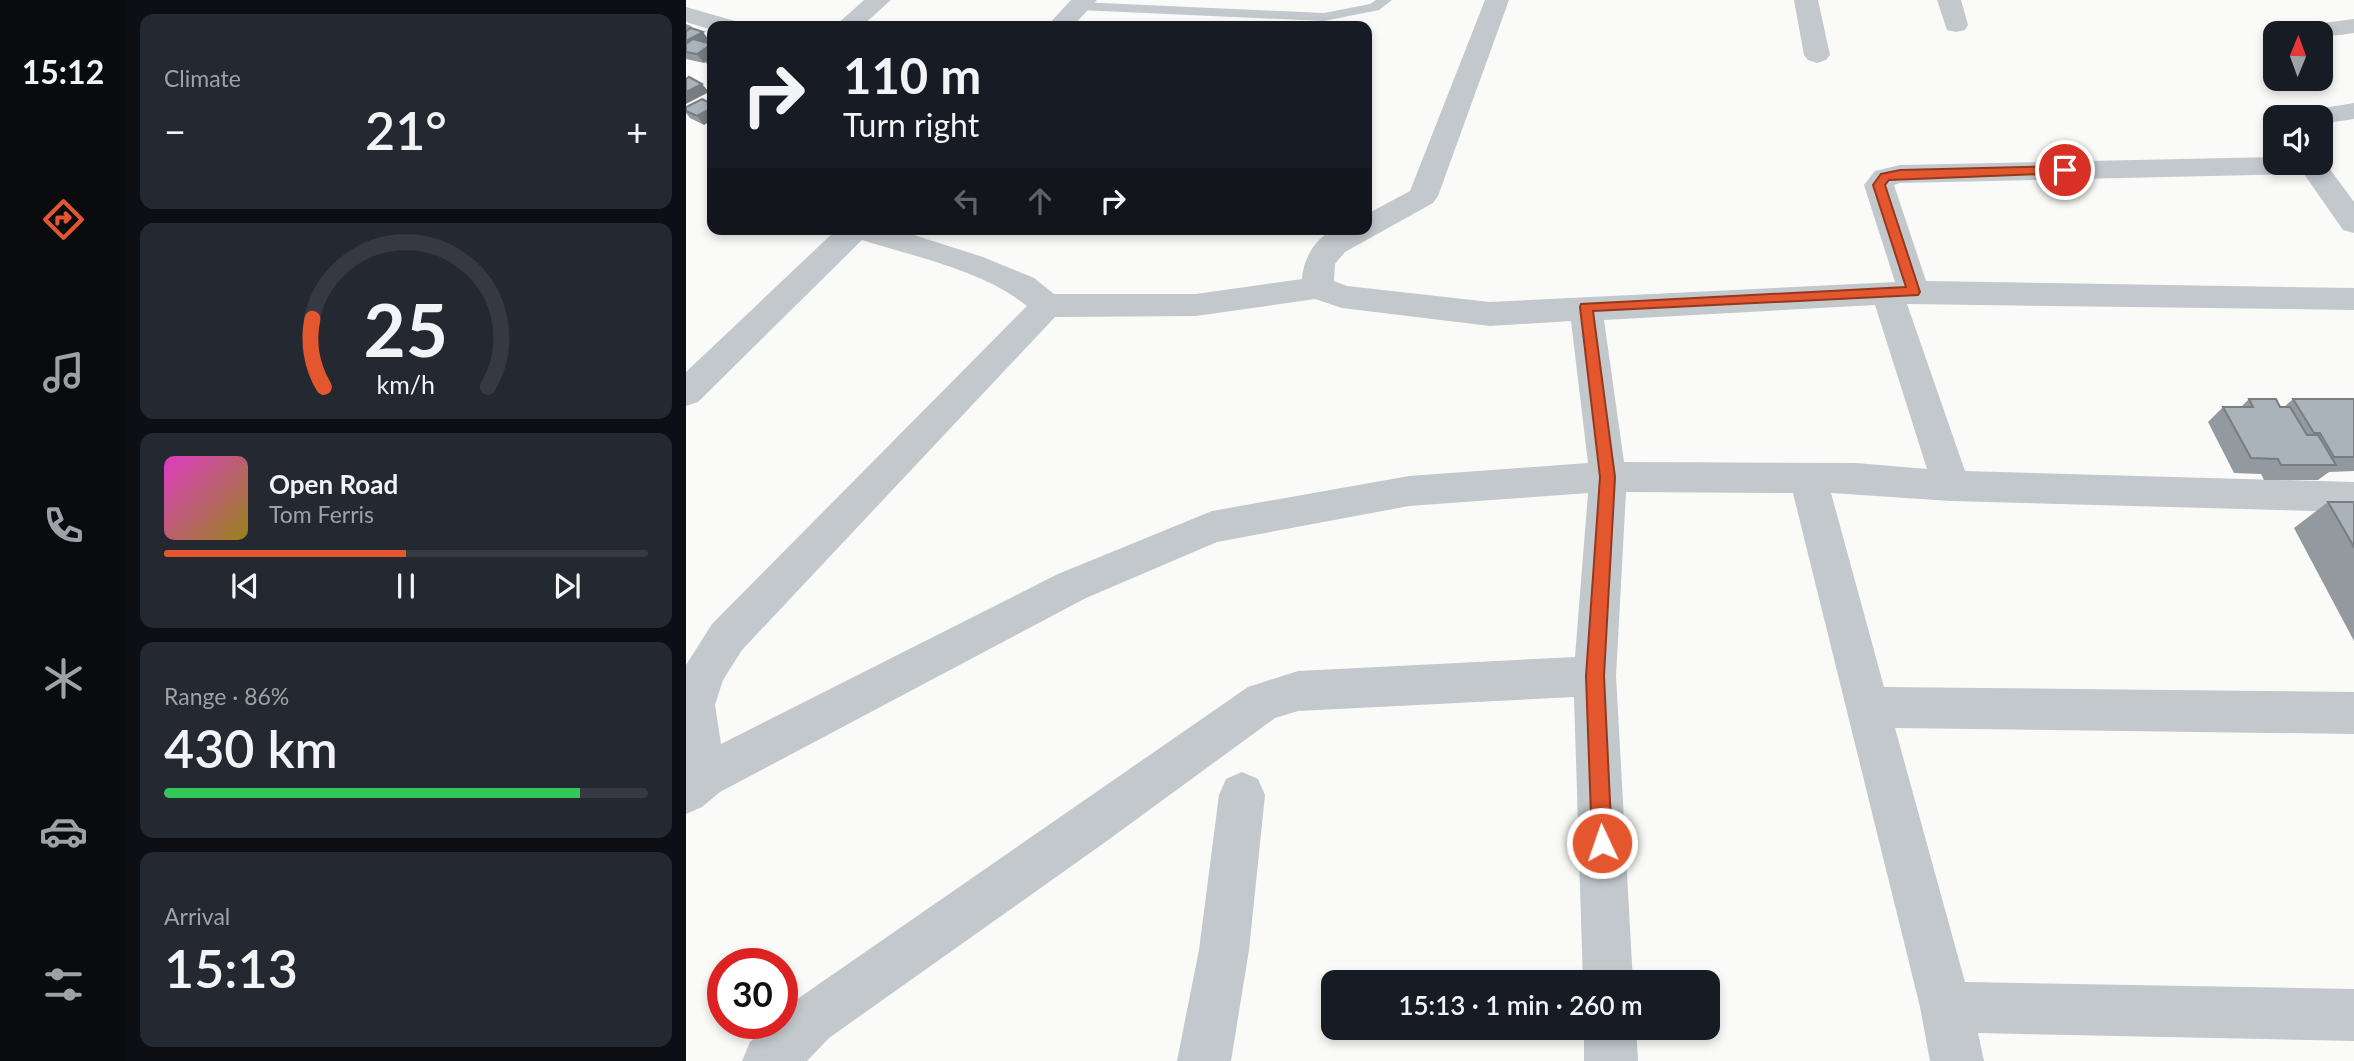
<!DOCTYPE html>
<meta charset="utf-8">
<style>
body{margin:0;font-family:Lato,sans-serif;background:#242831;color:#f1f3f6;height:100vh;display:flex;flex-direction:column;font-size:26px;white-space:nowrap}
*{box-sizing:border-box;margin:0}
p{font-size:23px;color:#9ea1a6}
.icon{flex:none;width:38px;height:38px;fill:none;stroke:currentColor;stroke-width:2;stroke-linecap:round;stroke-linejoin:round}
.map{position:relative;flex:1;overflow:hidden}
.drawer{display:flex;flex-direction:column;gap:14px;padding:14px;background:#0d0f14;width:560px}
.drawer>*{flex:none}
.guide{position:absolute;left:21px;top:21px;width:665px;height:214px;border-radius:14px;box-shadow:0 4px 10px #0003;background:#171b24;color:#f1f3f6;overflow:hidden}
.needle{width:46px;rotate:1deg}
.controls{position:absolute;left:1577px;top:21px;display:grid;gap:14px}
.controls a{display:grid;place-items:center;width:70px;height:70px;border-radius:14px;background:#171b24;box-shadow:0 4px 10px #0003;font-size:35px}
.speed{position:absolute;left:21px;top:948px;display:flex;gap:14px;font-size:35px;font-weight:700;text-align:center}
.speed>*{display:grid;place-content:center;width:91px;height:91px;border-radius:50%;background:#171b24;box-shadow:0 4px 10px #0003;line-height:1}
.speed .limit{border:10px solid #d22;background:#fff;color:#111}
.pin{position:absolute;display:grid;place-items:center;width:60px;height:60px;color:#fff;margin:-30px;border:4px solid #fff;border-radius:50%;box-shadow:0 2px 7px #0007}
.me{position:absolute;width:77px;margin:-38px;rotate:357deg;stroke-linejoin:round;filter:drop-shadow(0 0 5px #0008)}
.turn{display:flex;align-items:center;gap:24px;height:147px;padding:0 21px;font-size:32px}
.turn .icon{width:91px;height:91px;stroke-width:2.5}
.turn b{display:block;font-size:49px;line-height:60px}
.lanes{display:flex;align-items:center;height:66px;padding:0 21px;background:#0003;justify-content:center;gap:35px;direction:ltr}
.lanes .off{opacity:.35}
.big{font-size:52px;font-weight:600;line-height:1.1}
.drawer .tile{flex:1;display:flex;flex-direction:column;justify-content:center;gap:10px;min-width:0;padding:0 24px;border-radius:14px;background:#242831}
.drawer .dial{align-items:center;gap:0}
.dial svg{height:182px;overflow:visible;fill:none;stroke:#363941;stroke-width:7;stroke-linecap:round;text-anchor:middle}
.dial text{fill:#f1f3f6;stroke:none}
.song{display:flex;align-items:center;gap:21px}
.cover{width:84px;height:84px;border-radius:10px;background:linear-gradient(135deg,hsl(310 70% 55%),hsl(50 70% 35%))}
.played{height:7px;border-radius:4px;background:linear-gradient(90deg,#e4572e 50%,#363941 50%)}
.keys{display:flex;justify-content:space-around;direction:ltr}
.heat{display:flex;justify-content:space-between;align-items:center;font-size:38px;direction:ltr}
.charge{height:10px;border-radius:5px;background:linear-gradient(90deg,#34c759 86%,#363941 0)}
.trip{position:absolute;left:635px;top:970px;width:399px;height:70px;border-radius:14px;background:#171b24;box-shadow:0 4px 10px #0003;font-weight:600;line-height:70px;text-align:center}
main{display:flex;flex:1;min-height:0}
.menu{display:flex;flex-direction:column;width:126px;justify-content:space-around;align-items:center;background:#090b0e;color:#9ea1a6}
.menu .icon{width:49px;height:49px}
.menu .on{color:#e4572e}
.menu b{font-size:32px;color:#f1f3f6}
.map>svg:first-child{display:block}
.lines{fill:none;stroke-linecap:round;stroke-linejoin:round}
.service{fill:#c3c8cc;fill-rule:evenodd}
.minor{fill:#c3c8cc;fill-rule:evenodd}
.wall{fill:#929a9f}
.shaded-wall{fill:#777d82}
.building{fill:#aab3b9;stroke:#777d82;stroke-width:2}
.route{fill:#e4572e;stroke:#94391e;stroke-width:2}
</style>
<main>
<nav class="menu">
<b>15:12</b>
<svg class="icon on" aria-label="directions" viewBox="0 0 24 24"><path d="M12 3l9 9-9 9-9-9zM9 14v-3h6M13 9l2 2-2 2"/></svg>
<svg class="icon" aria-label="music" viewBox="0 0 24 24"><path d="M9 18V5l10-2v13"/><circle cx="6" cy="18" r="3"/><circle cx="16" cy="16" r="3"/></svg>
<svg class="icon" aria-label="phone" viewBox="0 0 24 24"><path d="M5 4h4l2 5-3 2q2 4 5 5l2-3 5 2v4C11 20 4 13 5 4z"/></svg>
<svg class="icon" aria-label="climate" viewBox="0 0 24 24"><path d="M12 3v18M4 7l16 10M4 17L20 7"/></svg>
<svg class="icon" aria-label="car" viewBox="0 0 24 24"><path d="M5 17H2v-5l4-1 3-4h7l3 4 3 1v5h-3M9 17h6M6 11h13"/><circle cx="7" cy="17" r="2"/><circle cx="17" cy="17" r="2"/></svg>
<svg class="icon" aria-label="filters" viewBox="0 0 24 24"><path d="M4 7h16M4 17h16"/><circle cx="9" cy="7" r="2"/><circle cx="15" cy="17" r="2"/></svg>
</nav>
<section class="drawer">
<div class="tile"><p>Climate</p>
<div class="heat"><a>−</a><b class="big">21°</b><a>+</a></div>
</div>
<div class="tile dial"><svg viewBox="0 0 100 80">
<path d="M14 69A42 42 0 1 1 86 69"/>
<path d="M14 69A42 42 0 0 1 9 39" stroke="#e4572e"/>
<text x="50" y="56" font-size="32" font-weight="700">25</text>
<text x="50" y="72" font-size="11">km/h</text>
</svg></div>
<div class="tile">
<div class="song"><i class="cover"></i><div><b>Open Road</b><p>Tom Ferris</p></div></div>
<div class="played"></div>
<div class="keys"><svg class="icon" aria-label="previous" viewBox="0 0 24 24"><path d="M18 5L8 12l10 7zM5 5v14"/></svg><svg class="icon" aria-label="pause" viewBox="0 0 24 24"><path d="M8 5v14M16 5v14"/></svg><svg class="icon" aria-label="next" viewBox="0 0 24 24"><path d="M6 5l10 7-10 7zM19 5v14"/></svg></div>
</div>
<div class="tile"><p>Range · 86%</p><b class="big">430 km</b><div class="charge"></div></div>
<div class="tile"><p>Arrival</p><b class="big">15:13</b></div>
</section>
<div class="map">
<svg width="1668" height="1061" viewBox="0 0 1668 1061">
<rect width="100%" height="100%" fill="#fafaf8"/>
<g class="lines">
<!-- service -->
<path class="service" d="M 690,0 L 706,0 L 693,10 L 638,21 L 393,10 L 386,6 L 393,2 L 638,13 L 684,4 Z"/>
<!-- minor -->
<path class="minor" d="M 178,0 L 205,0 L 176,26 L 149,26 Z
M 385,0 L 411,0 L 387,26 L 361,26 Z
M 799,0 L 823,0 L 752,196 L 747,203 L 659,252 L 649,264 L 648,281 L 661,286 L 804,302 L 1209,282 L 1178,185 L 1189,171 L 1214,165 L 1589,157 L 1589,163 L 1634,163 L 1635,157 L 1668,202 L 1668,233 L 1657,230 L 1618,174 L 1214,183 L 1208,185 L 1240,281 L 1668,288 L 1668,310 L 1221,304 L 1279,471 L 1668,482 L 1668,512 L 1265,501 L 1145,493 L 1198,687 L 1668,692 L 1668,734 L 1209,728 L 1279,982 L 1668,989 L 1668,1041 L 1292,1033 L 1298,1061 L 1244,1061 L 1234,1007 L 1107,493 L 940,492 L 930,676 L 947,982 L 897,982 L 888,697 L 612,711 L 589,718 L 418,843 L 143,1038 L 121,1061 L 56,1061 L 64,1042 L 84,1024 L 96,1024 L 96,1012 L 107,1002 L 562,687 L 612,671 L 889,657 L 902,493 L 723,506 L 531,542 L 400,598 L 34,792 L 16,807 L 0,814 L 0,665 L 26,624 L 341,306 C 296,270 230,257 176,240 L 12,402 L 0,406 L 0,372 L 151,229 L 209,229 L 297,257 L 348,278 L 368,294 L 510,294 L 616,279 C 617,259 630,235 651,229 C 660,227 672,229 681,229 L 681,214 L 724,191 ZM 629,299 L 656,308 L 804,326 L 885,321 L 902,463 L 723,476 L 526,511 L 372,574 L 35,744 L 29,705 L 37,680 L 56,650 L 369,317 L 510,316 ZM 1189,305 L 1241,469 L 1170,463 L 938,462 L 918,320 Z
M 1108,0 L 1132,0 L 1144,55 L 1140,60 L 1131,63 L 1122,60 L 1118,55 Z
M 1251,0 L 1275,0 L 1282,25 L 1279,30 L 1270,32 L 1261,30 Z
M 0,7 L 49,21 L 52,26 L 26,26 L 26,30 L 0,22 Z
M 1668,19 L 1668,33 C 1652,35 1637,39 1627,29 L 1630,24 Z
M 1668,103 L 1668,119 L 1634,124 L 1634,117 L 1615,117 L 1619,111 Z
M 556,772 L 572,779 L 579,795 L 563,950 L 545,1061 L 491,1061 L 513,950 L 533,795 L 540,779 Z
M 898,1027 L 950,1027 L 952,1061 L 898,1061 Z"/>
</g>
<!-- wall -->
<path class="wall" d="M 0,24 L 5,26 L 7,29 L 23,40 L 20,42 L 26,44 L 26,69 L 19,62 L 18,63 L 0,59 Z
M 16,99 L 18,125 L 4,118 L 0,113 L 0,107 Z
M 1563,399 L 1598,407 L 1607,399 L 1668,399 L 1668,471 L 1643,472 L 1632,480 L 1578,480 L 1575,474 L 1548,473 L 1522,422 L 1537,407 L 1555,407 Z
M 1642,502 L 1668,502 L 1668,641 L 1608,528 Z"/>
<!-- shaded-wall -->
<path class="shaded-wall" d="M 17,32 L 23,40 L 7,50 L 1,41 Z
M 26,44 L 26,57 L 18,60 L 19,62 L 18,63 L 11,54 Z
M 16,84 L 23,92 L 0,104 L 0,92 Z
M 26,108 L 26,120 L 18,125 L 11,116 Z"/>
<!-- building -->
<path class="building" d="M 5,28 L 17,32 L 0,41 L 0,31 Z
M 7,39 L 26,44 L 11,54 L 0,52 L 0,44 Z
M 26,54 L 26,61 L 18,60 Z
M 3,77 L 16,84 L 0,92 L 0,79 Z
M 16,99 L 26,104 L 26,108 L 11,116 L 0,111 L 0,107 Z
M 1563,399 L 1590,399 L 1594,407 L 1604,407 L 1621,435 L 1632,435 L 1650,465 L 1595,465 L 1592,459 L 1565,458 L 1537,407 L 1567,407 Z
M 1607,399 L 1668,399 L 1668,457 L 1648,457 L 1634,433 L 1628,433 Z
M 1642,502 L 1668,502 L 1668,547 Z"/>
<!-- route -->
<path class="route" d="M 1379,166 L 1385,170 L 1383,173 L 1203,180 L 1199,185 L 1234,292 L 1232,295 L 907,311 L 929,477 L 918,676 L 926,843 L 923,850 L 916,853 L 909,850 L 906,843 L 900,676 L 914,477 L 894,307 L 895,304 L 1220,287 L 1187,185 L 1195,174 L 1214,170 Z"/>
</svg>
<div class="controls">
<a><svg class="needle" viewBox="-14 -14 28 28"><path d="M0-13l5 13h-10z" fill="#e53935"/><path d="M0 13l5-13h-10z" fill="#9ea1a6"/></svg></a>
<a><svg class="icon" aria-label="sound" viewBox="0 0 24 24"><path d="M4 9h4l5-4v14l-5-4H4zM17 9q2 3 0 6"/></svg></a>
</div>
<div class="speed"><div class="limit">30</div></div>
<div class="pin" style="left:1379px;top:170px;background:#d93025"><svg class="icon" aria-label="arrive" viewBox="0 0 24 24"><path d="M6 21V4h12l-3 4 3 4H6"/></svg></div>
<svg class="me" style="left:916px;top:843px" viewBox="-20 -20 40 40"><circle r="17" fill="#e4572e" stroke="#fff" stroke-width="3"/><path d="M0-11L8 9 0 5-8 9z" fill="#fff"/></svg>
<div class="trip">15:13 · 1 min · 260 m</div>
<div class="guide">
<div class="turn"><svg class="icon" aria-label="right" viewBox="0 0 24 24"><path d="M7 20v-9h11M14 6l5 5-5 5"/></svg><div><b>110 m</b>Turn right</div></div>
<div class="lanes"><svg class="icon off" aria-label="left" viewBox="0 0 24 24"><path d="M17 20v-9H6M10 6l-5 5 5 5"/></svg><svg class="icon off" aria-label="ahead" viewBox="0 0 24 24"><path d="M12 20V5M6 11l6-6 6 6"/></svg><svg class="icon" aria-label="right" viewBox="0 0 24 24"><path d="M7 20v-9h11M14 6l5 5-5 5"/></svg></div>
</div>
</div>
</main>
